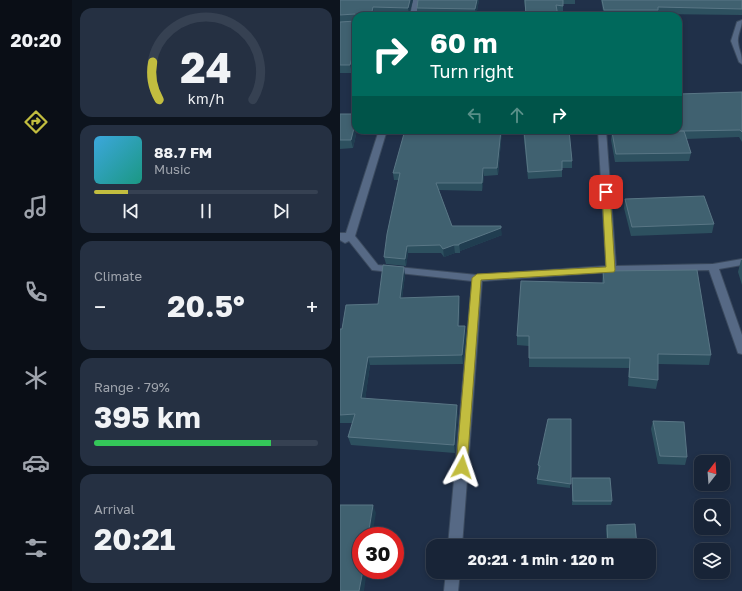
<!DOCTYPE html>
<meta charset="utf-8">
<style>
body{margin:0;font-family:"Golos Text",sans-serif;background:#253042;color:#f1f3f6;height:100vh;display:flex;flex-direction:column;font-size:15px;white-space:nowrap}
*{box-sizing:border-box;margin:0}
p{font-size:13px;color:#9fa4ad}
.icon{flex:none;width:22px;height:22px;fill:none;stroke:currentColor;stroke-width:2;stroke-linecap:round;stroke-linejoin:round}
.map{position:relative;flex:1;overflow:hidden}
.drawer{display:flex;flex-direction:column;gap:8px;padding:8px;background:#0d141e;width:268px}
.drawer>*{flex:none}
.hud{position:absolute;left:12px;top:12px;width:330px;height:122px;border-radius:12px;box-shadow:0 2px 6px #0003,0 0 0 1px #364152;background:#00695c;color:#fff;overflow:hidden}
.needle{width:26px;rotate:17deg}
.fabs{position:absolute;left:354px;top:455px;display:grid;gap:8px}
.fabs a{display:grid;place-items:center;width:36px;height:36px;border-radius:8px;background:#182437;box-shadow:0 2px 6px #0003,0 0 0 1px #364152;font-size:20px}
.speed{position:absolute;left:12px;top:527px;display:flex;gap:8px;font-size:20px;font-weight:700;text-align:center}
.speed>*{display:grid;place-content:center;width:52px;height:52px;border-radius:50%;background:#182437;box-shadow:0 2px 6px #0003,0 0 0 1px #364152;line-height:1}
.speed .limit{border:6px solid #d22;background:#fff;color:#111}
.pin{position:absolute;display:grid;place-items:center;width:34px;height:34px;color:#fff;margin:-17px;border-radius:8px;box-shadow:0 2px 6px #0006}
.me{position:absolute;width:44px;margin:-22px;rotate:5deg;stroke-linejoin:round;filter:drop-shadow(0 0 3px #0008)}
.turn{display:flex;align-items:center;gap:14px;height:84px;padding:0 12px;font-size:18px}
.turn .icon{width:52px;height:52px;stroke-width:2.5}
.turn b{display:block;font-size:28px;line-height:34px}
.lanes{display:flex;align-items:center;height:38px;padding:0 12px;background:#0003;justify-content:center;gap:20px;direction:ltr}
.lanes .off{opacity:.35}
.big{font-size:30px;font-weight:700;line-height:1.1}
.drawer .widget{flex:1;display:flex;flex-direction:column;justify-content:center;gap:6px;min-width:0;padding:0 14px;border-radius:12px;background:#253042}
.drawer .dial{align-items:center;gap:0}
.dial svg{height:104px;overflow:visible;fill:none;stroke:#364152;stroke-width:7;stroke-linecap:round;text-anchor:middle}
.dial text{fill:#f1f3f6;stroke:none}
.song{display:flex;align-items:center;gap:12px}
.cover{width:48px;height:48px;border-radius:6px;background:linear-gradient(135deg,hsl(200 70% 55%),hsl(170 70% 35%))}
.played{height:4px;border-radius:2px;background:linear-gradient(90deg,#c2bd3f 15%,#364152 15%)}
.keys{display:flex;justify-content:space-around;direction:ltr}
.heat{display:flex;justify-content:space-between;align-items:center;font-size:22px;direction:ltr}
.charge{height:6px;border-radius:3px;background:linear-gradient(90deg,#34c759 79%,#364152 0)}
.trip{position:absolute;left:86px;top:539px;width:230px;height:40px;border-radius:12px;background:#182437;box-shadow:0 2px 6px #0003,0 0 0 1px #364152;font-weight:700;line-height:40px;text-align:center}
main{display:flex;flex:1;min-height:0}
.menu{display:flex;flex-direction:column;width:72px;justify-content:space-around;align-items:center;background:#0a0e16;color:#9fa4ad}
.menu .icon{width:28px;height:28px}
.menu .current{color:#c2bd3f}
.menu b{font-size:18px;color:#f1f3f6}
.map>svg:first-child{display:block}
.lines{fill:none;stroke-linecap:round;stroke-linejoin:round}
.minor-casing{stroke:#3b4a5e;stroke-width:2}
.minor{fill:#566985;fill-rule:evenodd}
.wall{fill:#2d505f}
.shaded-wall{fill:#203d50}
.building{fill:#406170;stroke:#597685}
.route{fill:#c2bd3f;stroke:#7e7b29}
</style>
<main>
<nav class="menu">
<b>20:20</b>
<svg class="icon current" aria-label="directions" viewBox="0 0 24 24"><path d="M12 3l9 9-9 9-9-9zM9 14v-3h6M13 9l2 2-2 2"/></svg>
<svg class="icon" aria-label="music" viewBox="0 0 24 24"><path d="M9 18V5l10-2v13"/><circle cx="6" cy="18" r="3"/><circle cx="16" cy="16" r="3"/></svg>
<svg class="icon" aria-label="phone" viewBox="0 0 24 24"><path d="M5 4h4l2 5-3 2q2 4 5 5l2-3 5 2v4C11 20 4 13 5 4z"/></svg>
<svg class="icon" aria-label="climate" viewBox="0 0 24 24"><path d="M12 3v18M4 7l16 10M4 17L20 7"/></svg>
<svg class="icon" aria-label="car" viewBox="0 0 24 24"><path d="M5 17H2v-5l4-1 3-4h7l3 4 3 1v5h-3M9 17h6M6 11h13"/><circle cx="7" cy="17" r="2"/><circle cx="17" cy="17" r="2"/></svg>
<svg class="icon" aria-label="filters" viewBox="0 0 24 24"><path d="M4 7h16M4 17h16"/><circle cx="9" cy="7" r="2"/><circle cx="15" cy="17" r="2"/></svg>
</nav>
<section class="drawer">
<div class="widget dial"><svg viewBox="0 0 100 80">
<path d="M14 69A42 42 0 1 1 86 69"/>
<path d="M14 69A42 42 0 0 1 9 40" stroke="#c2bd3f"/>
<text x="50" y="56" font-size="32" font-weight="700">24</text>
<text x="50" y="72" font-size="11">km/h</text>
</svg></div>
<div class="widget">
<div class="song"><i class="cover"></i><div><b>88.7 FM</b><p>Music</p></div></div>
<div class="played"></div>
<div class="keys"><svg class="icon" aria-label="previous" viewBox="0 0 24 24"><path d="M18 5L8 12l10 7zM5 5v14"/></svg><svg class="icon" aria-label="pause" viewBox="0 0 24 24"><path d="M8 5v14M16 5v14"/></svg><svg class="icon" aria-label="next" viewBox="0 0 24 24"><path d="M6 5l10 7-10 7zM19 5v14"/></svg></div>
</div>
<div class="widget"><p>Climate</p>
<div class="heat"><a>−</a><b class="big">20.5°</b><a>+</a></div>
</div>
<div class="widget"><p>Range · 79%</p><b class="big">395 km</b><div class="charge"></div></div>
<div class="widget"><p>Arrival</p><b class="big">20:21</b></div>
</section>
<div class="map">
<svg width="402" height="591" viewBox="0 0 402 591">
<rect width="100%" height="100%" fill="#203049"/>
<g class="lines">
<!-- minor casing -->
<g class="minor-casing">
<path id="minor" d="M 73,0 L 79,0 L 76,16 L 70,16 Z
M 402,20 C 402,27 397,36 398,42 C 399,51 402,53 402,64 L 399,62 L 391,41 L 397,22 Z
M 39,130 L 47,130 L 15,236 L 38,265 L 137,275 L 266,266 L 258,130 L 266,130 L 276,266 L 373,264 L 402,259 L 402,265 L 379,269 L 402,335 L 402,354 L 398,353 L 397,350 L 369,270 L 271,272 L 142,281 L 122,546 L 108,546 L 132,281 L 32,270 L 9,241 L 5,243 L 0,240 L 0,233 L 6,233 Z
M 106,572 L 120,572 L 118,591 L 104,591 Z"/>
</g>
<!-- minor -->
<use href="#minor" class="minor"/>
</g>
<!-- wall -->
<path class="wall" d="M 0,0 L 73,0 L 69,15 L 34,15 L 34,16 L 16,16 L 12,73 L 0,73 Z
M 139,0 L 136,16 L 78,15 L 77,8 Z
M 184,0 L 235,0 L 235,4 L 223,4 L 223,12 L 217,12 L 218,16 L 186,16 Z
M 261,0 L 402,0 L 402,16 L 402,15 L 318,14 L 318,16 L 264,16 Z
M 402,92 L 402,142 L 399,137 L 346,139 L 351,153 L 349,161 L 275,162 L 271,140 L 272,132 L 321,131 L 320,130 L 338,130 Z
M 0,114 L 16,130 L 17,130 L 13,148 L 0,149 Z
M 162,130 L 158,175 L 144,176 L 142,191 L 99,190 L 112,226 L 162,235 L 120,251 L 120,253 L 115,253 L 104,257 L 101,253 L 68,253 L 66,266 L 46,264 L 44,257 L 59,180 L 54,180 L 53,173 Z
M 183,130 L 229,130 L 232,161 L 232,168 L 222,168 L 222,177 L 188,179 Z
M 285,199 L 374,224 L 372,233 L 291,236 L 284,208 Z
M 401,260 L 402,260 L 402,285 L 398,272 Z
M 263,271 L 371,355 L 369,365 L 318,364 L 318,380 L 316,389 L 288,386 L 289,368 L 189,367 L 189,346 L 177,345 L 177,336 L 262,283 Z
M 65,275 L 62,298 L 120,305 L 119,326 L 126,335 L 123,364 L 30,365 L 25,399 L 118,413 L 115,453 L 11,445 L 8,437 L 13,423 L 0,423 L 0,329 L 2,329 L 38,304 Z
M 231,419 L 230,488 L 197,484 L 197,479 L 199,470 L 198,470 L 198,465 Z
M 313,421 L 347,457 L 345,465 L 318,464 L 311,429 Z
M 232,478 L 272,501 L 271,505 L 232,505 Z
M 267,525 L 297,546 L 267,546 L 266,529 Z
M 270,572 L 301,572 L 301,574 L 300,578 L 270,579 Z"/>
<!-- shaded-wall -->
<path class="shaded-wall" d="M 70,0 L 73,0 L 69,15 L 68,8 Z
M 137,0 L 139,0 L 136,16 L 135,9 Z
M 33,7 L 34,16 L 31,16 Z
M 16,43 L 16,56 L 12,73 L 10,65 Z
M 16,120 L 16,130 L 17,130 L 13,148 L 11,140 Z
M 161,130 L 162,130 L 158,175 L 157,168 Z
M 143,168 L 144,176 L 142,191 L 142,183 Z
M 161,228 L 162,235 L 120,251 L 119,244 Z
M 114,245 L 115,253 L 104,257 L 103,249 Z
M 67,246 L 68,253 L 66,266 L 65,259 Z
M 64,267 L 65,275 L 61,306 L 60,298 Z
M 119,296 L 120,305 L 119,335 L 118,326 Z
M 125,326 L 126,335 L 123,364 L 122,355 Z
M 28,357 L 30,365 L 24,407 L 21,398 Z
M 117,405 L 118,413 L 115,453 L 114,445 Z
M 33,505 L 36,513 L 32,536 L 28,536 Z
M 23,570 L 27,570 L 24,591 L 19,591 Z"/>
<!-- building -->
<path class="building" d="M 0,0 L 70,0 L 68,8 L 33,7 L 31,16 L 16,16 L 15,14 L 0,15 Z
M 78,0 L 137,0 L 135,9 L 77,8 Z
M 185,0 L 223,0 L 223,6 L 216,5 L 218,16 L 186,16 Z
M 262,0 L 402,0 L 402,9 L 318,7 L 318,10 L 264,10 Z
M 16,17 L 16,43 L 10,65 L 0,65 L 0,22 L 16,21 Z
M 402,92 L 402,132 L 400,130 L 344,131 L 324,131 L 323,130 L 338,130 L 338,94 Z
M 0,114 L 16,114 L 16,120 L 11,140 L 0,140 Z
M 65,130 L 161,130 L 157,168 L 143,168 L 142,183 L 96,183 L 112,226 L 161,226 L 161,228 L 119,244 L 119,245 L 114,245 L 103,249 L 100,245 L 67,246 L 65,259 L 44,257 L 47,234 L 60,173 L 53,173 Z
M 184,130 L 229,130 L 232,161 L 222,161 L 222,170 L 188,172 Z
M 344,131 L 351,153 L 276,154 L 272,132 Z
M 364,196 L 374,224 L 292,227 L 285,199 Z
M 43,265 L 64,267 L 60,298 L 119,296 L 118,326 L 125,326 L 122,355 L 28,357 L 21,398 L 117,405 L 114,445 L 8,437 L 15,414 L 0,415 L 0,329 L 2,329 L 6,305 L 38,304 Z
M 357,270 L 371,355 L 318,354 L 318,380 L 289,377 L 290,358 L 189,358 L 189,336 L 177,336 L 181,281 L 264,283 L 263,271 Z
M 208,419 L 231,419 L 231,484 L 197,479 L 200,466 L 198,465 Z
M 313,421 L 344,422 L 347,457 L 320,456 Z
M 232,478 L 270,478 L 272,501 L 233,501 Z
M 0,505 L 33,505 L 28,536 L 21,536 L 21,570 L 23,570 L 19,591 L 0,591 Z
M 295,524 L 297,546 L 268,546 L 267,525 Z
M 271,572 L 301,572 L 301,574 L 271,575 Z"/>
<!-- route -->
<path class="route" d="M 263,190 L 269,190 L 270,192 L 275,270 L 274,272 L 141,280 L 127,467 L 125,470 L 122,472 L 118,470 L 116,467 L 132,278 L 137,274 L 266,267 L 262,192 Z"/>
</svg>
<div class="fabs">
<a><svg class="needle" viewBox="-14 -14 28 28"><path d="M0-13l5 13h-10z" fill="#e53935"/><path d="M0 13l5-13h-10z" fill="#9fa4ad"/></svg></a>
<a><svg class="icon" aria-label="search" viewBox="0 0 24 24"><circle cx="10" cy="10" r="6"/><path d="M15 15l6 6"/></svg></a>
<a><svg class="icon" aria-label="layers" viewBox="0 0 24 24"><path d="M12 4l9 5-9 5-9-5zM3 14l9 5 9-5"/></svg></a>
</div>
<div class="speed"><div class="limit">30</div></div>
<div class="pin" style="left:266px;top:192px;background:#d93025"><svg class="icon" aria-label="arrive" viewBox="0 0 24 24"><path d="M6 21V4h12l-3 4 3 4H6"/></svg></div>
<svg class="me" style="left:122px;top:467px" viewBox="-20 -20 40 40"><path d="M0-17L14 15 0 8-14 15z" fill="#c2bd3f" stroke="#fff" stroke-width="4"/></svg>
<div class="trip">20:21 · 1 min · 120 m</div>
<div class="hud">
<div class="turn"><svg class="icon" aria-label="right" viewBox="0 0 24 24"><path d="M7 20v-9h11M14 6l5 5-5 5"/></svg><div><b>60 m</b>Turn right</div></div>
<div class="lanes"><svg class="icon off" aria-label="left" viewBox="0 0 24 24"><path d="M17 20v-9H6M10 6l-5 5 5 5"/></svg><svg class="icon off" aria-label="ahead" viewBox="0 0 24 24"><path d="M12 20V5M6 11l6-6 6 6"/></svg><svg class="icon" aria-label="right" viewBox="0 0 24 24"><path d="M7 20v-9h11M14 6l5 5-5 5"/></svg></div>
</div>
</div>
</main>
